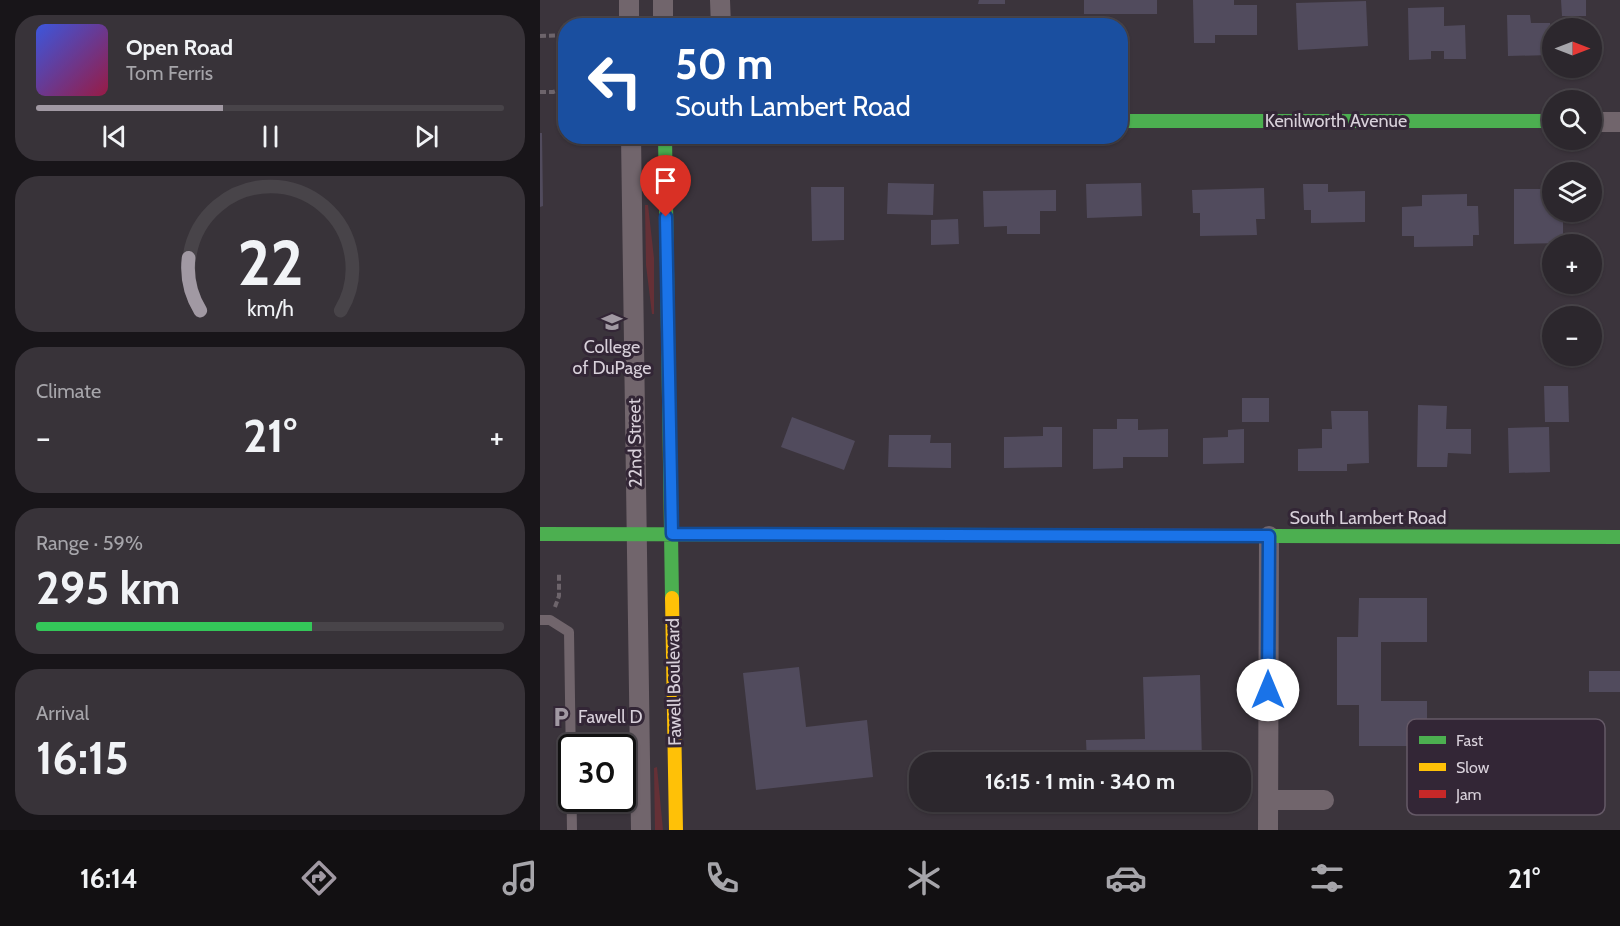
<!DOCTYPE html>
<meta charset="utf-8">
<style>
body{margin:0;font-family:Cabin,sans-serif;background:#383339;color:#f1f3f6;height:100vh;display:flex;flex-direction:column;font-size:22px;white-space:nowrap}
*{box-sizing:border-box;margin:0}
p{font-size:20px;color:#a6a5aa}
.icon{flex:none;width:33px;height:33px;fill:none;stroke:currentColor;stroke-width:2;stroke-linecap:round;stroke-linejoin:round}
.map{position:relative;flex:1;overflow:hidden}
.sheet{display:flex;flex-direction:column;gap:15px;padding:15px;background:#181519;width:540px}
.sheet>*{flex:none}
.hud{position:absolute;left:18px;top:18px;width:570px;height:126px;border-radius:24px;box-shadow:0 2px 4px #0004,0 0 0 2px #484449;background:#1a4fa0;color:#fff;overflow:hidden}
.needle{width:39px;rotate:90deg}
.buttons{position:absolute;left:1002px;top:18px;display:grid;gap:12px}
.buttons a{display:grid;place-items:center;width:60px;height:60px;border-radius:50%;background:#2c272d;box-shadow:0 2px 4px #0004,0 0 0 2px #484449;font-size:30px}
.speed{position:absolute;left:18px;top:734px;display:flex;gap:12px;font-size:30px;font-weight:700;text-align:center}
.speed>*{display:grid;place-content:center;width:78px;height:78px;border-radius:50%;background:#2c272d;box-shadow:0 2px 4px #0004,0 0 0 2px #484449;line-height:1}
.speed .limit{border:3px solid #111;border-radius:9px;background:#fff;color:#111}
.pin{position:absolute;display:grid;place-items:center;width:51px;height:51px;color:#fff;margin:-62px -26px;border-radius:50% 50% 50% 0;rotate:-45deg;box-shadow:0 0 6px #0007}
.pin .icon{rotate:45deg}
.me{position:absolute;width:66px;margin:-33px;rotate:0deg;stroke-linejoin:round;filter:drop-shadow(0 0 4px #0008)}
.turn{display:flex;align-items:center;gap:21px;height:126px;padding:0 18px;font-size:27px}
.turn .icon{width:78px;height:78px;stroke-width:2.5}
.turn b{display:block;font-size:42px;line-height:51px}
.big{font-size:45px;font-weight:700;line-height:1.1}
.sheet .tile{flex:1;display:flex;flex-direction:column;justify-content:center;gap:9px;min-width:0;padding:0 21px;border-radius:24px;background:#383339}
.sheet .dial{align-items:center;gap:0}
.dial svg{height:156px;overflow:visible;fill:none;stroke:#484449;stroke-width:7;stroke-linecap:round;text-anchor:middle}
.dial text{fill:#f1f3f6;stroke:none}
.song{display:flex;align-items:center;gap:18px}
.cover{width:72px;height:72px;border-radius:9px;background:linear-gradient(135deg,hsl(230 70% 55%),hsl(340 70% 35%))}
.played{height:6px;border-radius:3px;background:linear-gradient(90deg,#a199a3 40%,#484449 40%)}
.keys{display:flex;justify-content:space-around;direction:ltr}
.heat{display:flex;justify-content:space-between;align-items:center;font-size:33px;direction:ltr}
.charge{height:9px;border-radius:4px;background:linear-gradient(90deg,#34c759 59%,#484449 0)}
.trip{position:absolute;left:369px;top:752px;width:342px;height:60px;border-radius:24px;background:#2c272d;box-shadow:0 2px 4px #0004,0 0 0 2px #484449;font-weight:700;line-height:60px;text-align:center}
.menu{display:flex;height:96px;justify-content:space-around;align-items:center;background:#121012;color:#a6a5aa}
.menu .icon{width:42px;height:42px}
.menu .on{color:#a199a3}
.menu b{font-size:27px;color:#f1f3f6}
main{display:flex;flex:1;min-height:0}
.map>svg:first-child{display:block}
.green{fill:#653036}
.building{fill:#514b5d}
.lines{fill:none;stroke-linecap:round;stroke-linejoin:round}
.path{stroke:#6d646b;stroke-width:4;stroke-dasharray:6 3;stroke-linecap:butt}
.lane{stroke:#71656c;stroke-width:10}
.street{stroke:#71656c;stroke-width:20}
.fast{stroke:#4caf50;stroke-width:14}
.slow{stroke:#ffc107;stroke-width:14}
.jam{stroke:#c62828;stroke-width:14}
.route-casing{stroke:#114b97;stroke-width:15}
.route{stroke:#1a73e8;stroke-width:10}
.labels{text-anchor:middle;stroke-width:6;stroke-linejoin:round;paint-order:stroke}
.street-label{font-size:18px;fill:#d8d0da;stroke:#332636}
.poi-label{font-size:18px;fill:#d8d0da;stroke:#332636}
.key{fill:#332636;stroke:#655967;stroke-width:1.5}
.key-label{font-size:16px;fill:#d8d0da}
</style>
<main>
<section class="sheet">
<div class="tile">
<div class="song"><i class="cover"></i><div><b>Open Road</b><p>Tom Ferris</p></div></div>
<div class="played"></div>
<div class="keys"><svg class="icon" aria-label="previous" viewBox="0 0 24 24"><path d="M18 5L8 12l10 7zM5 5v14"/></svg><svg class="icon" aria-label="pause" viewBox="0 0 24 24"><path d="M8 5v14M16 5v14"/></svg><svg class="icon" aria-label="next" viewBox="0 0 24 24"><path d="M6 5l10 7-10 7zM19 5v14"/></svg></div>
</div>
<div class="tile dial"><svg viewBox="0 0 100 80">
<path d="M14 69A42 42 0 1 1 86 69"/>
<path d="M14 69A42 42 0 0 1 8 42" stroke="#a199a3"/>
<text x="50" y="56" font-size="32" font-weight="700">22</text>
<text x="50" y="72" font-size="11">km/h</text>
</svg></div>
<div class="tile"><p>Climate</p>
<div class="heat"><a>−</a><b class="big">21°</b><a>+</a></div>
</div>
<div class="tile"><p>Range · 59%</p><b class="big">295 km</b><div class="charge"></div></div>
<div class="tile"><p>Arrival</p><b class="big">16:15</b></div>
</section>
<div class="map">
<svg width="1080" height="830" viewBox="0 0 1080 830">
<rect width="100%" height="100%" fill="#3b343c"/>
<!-- green -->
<path class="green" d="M 105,205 L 108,205 L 114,258 L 114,314 L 112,314 L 106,265 Z
M 117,767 L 123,830 L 115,830 L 114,768 Z"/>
<!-- building -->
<path class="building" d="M 439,0 L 465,0 L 465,4 L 438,4 Z
M 544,0 L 617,0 L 617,14 L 544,14 Z
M 653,0 L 694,0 L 694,5 L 717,5 L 717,35 L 675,35 L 675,43 L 654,43 Z
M 1021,0 L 1046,0 L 1046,16 L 1022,16 Z
M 826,1 L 828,46 L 758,50 L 756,3 Z
M 904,7 L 904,26 L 925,25 L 926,59 L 904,59 L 904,51 L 891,51 L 891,59 L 869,60 L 868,8 Z
M 967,15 L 990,15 L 991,23 L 1010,23 L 1010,31 L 1012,31 L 1012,55 L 968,56 Z
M 0,133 L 2,133 L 3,206 L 0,207 Z
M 348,183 L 394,184 L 393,215 L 347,214 Z
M 601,183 L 602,216 L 547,218 L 546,184 Z
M 763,184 L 788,184 L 788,192 L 825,191 L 825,222 L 771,223 L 771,210 L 764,210 Z
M 271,187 L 304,187 L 304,240 L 272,241 Z
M 724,188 L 725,219 L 716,219 L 717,235 L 660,236 L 660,213 L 653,213 L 652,190 Z
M 974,189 L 1012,189 L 1012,212 L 1029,212 L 1029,215 L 1023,215 L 1023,243 L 974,244 Z
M 516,190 L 516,211 L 500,211 L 500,234 L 467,234 L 467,226 L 444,227 L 443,191 Z
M 927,194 L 927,206 L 938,206 L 939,235 L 933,235 L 933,246 L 874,247 L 874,236 L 862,236 L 862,207 L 882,206 L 882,195 Z
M 418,219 L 419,244 L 391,245 L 391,220 Z
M 1004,386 L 1028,386 L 1029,422 L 1005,422 Z
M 702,398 L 729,398 L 729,422 L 702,422 Z
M 878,405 L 907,406 L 906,429 L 931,429 L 931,454 L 908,453 L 907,467 L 877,467 Z
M 791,411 L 828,411 L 829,463 L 807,464 L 807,471 L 758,471 L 758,449 L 782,448 L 782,429 L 792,429 Z
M 252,417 L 315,441 L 304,470 L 241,447 Z
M 577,419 L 598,419 L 598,430 L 628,429 L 628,457 L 583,457 L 583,468 L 553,469 L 553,429 L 577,429 Z
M 503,427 L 522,427 L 522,467 L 464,468 L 464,437 L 503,436 Z
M 1009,427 L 1010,472 L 969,473 L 968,428 Z
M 704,429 L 704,463 L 663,464 L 663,438 L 688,437 L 688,430 Z
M 349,435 L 391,435 L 390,443 L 411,443 L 411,468 L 348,467 Z
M 819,598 L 887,598 L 887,642 L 841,642 L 841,701 L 887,701 L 887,740 L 878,740 L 878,746 L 819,746 L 819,705 L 797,705 L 797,637 L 818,637 Z
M 259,667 L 266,727 L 327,720 L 333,777 L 216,790 L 203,673 Z
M 1049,671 L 1080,671 L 1080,692 L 1049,692 Z
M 660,675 L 662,762 L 547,762 L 546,740 L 605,739 L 603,677 Z"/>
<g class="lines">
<!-- path -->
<path class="path" d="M 0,36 L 26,35
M 0,92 L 13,92 L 26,88
M 15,607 L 19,596 L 19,572"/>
<!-- lane -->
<path class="lane" d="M 0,620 L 10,620 L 29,632 L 32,830"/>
<!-- street -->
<path class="street" d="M 89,0 L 89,26
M 123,0 L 123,26
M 180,0 L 181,26
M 1052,122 L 1080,122
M 91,136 L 101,830
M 728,800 L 784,800
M 728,830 L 729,536"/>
<!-- fast -->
<path class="fast" d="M 580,121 L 1012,121
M 125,136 L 132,598
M 0,534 L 458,535
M 695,536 L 1080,537"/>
<!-- slow -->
<path class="slow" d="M 132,598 L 136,830"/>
<!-- jam -->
<path class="jam" d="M 458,535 L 695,536"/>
</g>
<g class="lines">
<!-- route casing -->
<g class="route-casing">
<path id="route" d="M 126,217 L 132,534 L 729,536 L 728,690"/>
</g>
<!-- route -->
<use href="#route" class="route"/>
</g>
<!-- icons -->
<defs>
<g id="university-bare" transform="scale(1.62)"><path d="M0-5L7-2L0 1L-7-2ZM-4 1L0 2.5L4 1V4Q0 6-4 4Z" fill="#a199a3" stroke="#332636" stroke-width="2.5" paint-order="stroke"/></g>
<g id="parking-bare" transform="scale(1.62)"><path d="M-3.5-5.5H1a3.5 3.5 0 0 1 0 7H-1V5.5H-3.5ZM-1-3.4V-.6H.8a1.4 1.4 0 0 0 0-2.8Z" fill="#a199a3" stroke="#332636" stroke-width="2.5" paint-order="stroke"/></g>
</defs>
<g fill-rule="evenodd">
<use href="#university-bare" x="72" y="322"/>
<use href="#parking-bare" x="21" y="717"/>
</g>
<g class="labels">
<!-- street labels -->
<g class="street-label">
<text x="796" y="127">Kenilworth Avenue</text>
<text transform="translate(95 443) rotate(-91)" y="6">22nd Street</text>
<text x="828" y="524">South Lambert Road</text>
<text transform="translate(134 682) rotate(-91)" y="6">Fawell Boulevard</text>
</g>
<!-- poi labels -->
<g class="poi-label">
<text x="72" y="353">College<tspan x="72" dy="21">of DuPage</tspan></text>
<text x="38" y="723" text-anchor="start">Fawell D</text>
</g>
</g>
<!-- legend -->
<rect x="867" y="719" width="198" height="96" rx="9" class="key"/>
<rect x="879" y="736" width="27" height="8" fill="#4caf50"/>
<rect x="879" y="763" width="27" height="8" fill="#ffc107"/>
<rect x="879" y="790" width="27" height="8" fill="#c62828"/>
<g class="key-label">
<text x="916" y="746">Fast</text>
<text x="916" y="773">Slow</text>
<text x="916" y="800">Jam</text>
</g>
</svg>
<div class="buttons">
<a><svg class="needle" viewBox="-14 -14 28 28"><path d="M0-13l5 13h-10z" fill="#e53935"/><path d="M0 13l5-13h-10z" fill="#a6a5aa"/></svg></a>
<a><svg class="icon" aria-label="search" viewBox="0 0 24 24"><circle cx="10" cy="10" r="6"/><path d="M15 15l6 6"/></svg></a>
<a><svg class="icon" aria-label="layers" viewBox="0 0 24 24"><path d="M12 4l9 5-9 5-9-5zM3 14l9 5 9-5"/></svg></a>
<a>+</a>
<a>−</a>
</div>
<div class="speed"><div class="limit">30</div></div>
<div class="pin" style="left:126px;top:217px;background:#d93025"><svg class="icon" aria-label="arrive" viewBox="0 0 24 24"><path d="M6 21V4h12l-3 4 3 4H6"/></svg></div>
<svg class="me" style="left:728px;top:690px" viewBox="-20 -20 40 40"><circle r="19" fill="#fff"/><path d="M0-13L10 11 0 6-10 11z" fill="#1a73e8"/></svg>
<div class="trip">16:15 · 1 min · 340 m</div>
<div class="hud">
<div class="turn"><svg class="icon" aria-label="left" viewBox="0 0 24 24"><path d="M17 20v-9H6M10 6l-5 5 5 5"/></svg><div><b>50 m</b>South Lambert Road</div></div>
</div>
</div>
</main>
<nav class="menu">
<b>16:14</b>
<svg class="icon on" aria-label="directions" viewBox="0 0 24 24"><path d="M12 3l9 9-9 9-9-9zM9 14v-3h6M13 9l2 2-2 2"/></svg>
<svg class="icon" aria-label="music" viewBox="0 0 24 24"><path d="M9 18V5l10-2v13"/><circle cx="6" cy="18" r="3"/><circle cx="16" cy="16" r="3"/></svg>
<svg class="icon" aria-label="phone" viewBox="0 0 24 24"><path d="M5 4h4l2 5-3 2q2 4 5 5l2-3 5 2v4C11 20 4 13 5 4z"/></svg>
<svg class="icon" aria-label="climate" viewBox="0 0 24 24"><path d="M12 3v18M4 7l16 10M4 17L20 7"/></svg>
<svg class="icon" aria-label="car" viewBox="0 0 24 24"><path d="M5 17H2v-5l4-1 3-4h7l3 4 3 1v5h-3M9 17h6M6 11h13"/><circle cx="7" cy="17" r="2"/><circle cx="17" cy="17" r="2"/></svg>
<svg class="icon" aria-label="filters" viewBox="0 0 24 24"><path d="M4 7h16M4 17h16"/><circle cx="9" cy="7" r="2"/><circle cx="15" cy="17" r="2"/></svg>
<b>21°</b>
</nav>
